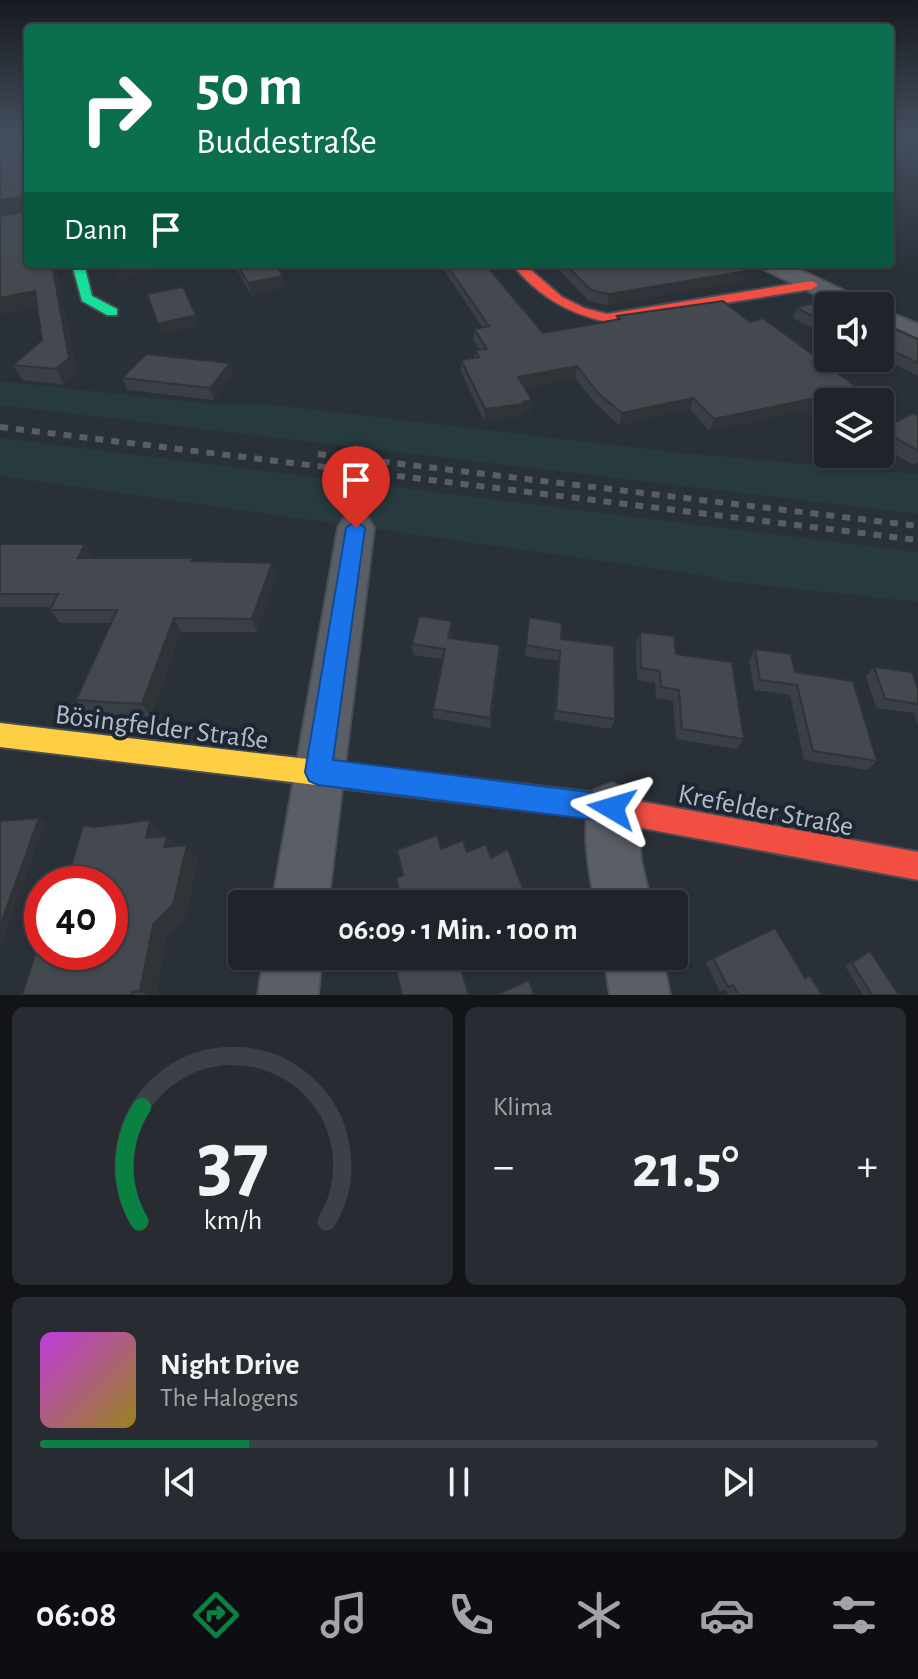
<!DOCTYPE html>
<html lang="de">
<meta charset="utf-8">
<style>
body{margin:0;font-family:"Alegreya Sans",sans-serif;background:#282c32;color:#f1f3f6;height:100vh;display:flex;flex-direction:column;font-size:30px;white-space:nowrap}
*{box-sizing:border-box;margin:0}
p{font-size:26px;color:#a2a4a8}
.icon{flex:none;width:44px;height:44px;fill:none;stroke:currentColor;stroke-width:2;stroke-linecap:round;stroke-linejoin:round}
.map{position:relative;height:995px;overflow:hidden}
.sheet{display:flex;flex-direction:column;gap:12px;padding:12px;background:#121417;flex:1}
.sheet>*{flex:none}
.guide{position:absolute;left:24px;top:24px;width:870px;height:244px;border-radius:8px;box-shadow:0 2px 6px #0004,0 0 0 2px #3d4147;background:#0b6e4f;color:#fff;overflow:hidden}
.controls{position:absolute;left:814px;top:292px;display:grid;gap:16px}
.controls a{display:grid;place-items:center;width:80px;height:80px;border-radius:8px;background:#20242a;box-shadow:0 2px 6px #0004,0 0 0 2px #3d4147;font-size:40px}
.speed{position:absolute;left:24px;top:866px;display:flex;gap:16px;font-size:40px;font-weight:700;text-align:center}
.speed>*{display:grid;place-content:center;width:104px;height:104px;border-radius:50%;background:#20242a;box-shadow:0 2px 6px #0004,0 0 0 2px #3d4147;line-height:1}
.speed .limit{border:12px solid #d22;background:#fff;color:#111}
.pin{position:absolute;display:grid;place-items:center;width:68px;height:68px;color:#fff;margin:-82px -34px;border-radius:50% 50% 50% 0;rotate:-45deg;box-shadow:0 0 8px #0007}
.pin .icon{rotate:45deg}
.me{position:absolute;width:88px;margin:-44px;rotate:277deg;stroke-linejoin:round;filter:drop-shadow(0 0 6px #0008)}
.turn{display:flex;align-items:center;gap:28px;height:168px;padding:0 40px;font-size:36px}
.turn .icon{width:104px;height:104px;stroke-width:2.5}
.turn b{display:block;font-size:56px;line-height:68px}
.then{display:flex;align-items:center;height:76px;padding:0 40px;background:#0003;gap:16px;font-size:30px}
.big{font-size:60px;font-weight:700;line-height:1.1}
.sheet .card{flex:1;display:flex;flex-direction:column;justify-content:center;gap:12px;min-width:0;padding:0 28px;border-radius:12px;background:#282c32}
.sheet .dial{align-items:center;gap:0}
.dial svg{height:208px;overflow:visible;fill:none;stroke:#3d4147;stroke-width:7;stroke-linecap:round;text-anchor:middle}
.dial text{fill:#f1f3f6;stroke:none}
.song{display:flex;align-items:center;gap:24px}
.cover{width:96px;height:96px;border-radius:12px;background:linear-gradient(135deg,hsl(290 70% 55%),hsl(50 70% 35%))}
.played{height:8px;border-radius:4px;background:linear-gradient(90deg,#0b8043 25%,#3d4147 25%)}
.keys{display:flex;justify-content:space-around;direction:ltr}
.heat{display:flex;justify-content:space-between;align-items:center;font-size:44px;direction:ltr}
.sheet .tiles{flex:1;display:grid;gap:12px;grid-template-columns:1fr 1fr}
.card:last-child{grid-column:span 2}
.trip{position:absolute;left:228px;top:890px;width:460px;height:80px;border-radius:8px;background:#20242a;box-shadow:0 2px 6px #0004,0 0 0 2px #3d4147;font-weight:700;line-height:80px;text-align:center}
.tab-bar{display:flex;height:128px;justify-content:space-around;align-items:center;background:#0d0e11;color:#a2a4a8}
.tab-bar .icon{width:56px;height:56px}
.tab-bar .active{color:#0b8043}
.tab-bar b{font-size:36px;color:#f1f3f6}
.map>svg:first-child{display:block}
.green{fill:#273a3e}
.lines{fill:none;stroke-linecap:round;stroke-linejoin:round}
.street-casing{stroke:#484c53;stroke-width:4}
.fast-casing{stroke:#484c53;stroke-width:4}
.slow-casing{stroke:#484c53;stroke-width:4}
.jam-casing{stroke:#484c53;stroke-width:4}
.street{fill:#5a5e66;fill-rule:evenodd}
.fast{fill:#16e098;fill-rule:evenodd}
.slow{fill:#ffcf43;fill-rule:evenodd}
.jam{fill:#f24e42;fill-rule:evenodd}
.rail{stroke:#595d64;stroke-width:6;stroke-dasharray:8 8;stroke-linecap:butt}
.wall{fill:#3a3f45}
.shaded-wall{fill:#303338}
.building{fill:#444950;stroke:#303338;stroke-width:2}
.route{fill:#1a73e8;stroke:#114b97;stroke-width:2}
.labels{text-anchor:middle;stroke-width:8;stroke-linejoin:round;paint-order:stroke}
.near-street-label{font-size:28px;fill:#b4bcc9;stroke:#1d2633}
</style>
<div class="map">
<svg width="918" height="995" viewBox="0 0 918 995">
<rect width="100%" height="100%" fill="#2a3038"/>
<!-- green -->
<path class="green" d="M 890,136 L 918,136 L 918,163 L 890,154 Z
M 0,381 L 202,403 L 267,404 L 673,452 L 918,474 L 918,514 L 0,405 Z
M 0,438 L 918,552 L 918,602 L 723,581 L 714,577 L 0,476 Z"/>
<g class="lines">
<!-- street casing -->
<g class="street-casing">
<path id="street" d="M 760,264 L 788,264 L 866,301 L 870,306 L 839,306 L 763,269 Z
M 880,309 L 918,324 L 918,342 L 880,325 Z
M 356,515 L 369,519 L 374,528 L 328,904 L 272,904 L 338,528 L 343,519 Z
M 612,783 L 630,790 L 637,808 L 641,860 L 651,904 L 595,904 C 589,867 579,826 594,790 Z
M 264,956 L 322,956 L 318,995 L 258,995 Z
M 604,956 L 662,956 L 670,995 L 610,995 Z"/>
</g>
<!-- fast casing -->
<g class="fast-casing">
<path id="fast" d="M 72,264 L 84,264 L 92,296 L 117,309 L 117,315 L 107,315 L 82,301 Z"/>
</g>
<!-- slow casing -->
<g class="slow-casing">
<path id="slow" d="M 0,723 L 589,792 L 598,796 L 602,805 L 598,814 L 589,818 L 0,747 Z"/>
</g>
<!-- jam casing -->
<g class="jam-casing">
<path id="jam" d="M 512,264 L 524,264 L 562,297 L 584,308 L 607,314 L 812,281 L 818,285 L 812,289 L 607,322 C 567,313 538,296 512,264 Z
M 589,792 L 918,852 L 918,880 L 589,818 L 580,814 L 576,805 L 580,796 Z"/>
</g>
<!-- street -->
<use href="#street" class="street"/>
<!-- fast -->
<use href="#fast" class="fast"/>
<!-- slow -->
<use href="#slow" class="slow"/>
<!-- jam -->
<use href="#jam" class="jam"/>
<!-- rail -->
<path class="rail" d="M 0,427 L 918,540
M 318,454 L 918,526"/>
</g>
<!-- wall -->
<path class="wall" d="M 0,136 L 58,275 L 77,373 L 64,385 L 22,380 L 13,365 L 42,340 L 37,307 L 0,315 L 0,216 L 24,212 L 24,210 L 0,214 Z
M 234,264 L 276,264 L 286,287 L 251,295 Z
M 440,264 L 485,264 L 543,333 L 616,320 L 617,316 L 750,322 L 853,401 L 828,402 L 828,406 L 709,431 L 690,409 L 619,425 L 596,404 L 575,378 L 524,388 L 532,400 L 531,411 L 524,413 L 524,416 L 484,421 L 461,372 L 461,360 L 475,358 L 475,350 L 480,350 L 473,340 L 474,329 L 482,327 Z
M 553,264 L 601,264 L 604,267 L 743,281 L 607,305 L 589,301 Z
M 828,306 L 828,336 L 793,318 L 797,308 Z
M 880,322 L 918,339 L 918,376 L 890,362 L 885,365 L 871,358 L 880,358 Z
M 233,375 L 214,400 L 127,390 L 122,378 Z
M 918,416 L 918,462 L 913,465 L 880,445 L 880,431 L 881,429 Z
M 0,544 L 94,558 L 194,558 L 195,561 L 272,563 L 276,576 L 257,632 L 181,632 L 151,717 L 87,713 L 76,700 L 111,623 L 60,623 L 50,610 L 51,607 L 0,607 Z
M 529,617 L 561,639 L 615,719 L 611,729 L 554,720 L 558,661 L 525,656 Z
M 452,621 L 450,638 L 500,655 L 490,728 L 433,718 L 433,709 L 443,659 L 413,655 L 412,644 Z
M 640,632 L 676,654 L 744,739 L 736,749 L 676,739 L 673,701 L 656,698 L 655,683 L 637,680 L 636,643 Z
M 755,649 L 795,672 L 877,761 L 867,770 L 804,760 L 790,695 L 754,690 L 749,660 Z
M 874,667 L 918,689 L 918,725 L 914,713 L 876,708 L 866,676 Z
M 94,827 L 163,834 L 162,836 L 168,836 L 178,846 L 198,858 L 186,916 L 167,935 L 156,995 L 22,995 L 42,952 Z
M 870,951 L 899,995 L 863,995 L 845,966 Z
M 713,958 L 805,977 L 810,975 L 822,995 L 728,995 L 725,989 L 720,992 L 706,963 Z"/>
<!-- shaded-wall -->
<path class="shaded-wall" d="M 24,196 L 28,209 L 0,214 L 0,200 Z
M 52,264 L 56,264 L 77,373 L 64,385 L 56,369 Z
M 138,264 L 156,264 L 158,270 L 118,279 L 114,269 Z
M 746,271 L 743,281 L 607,305 L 609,294 Z
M 283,276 L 286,287 L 251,295 L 248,283 Z
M 35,291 L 42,306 L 0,315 L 0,298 Z
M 196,315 L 199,326 L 162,335 L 158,324 Z
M 896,352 L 890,362 L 885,365 L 890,355 Z
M 230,363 L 233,375 L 214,400 L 210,388 Z
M 577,366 L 575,378 L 517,389 L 518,377 Z
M 859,389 L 853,401 L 828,402 L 828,406 L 709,431 L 714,419 Z
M 693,398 L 690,409 L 619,425 L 622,413 Z
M 532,400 L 531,411 L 524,413 L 524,416 L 484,421 L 485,409 Z
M 85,544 L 94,558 L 78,558 Z
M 272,563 L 276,576 L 257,632 L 252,619 Z
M 174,618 L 181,632 L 151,717 L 142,704 Z
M 39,818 L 45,823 L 0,950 L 0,926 Z
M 150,820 L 163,834 L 159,851 L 146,838 Z
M 168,836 L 180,849 L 164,847 Z
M 187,845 L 198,858 L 186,916 L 167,935 L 156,995 L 149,995 L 140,991 L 153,925 Z
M 526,897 L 525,904 L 511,904 Z"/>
<!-- building -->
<path class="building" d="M 0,136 L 28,136 L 28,264 L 52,264 L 69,358 L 56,369 L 13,365 L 42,340 L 35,291 L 0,298 L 0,216 L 24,212 L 24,196 L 0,200 Z
M 113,264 L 138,264 L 114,269 Z
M 237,264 L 276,264 L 283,276 L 248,283 Z
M 446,264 L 485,264 L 543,333 L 620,319 L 617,316 L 723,301 L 750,322 L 763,318 L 859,389 L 714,419 L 693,398 L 622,413 L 598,393 L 577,366 L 518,377 L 532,400 L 523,402 L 525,404 L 485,409 L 461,360 L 479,357 L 475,350 L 487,349 L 474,329 L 489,326 Z
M 565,264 L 601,264 L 604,267 L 623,264 L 736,264 L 746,271 L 609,294 L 591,290 Z
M 183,287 L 196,315 L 158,324 L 147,294 Z
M 829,298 L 847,306 L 828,306 L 828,324 L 797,308 Z
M 880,322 L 918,339 L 918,363 L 896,352 L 890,355 L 880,350 Z
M 146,354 L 230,363 L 210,388 L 122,378 Z
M 913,413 L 918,416 L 918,451 L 881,429 Z
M 0,544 L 85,544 L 78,558 L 194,558 L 191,561 L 272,563 L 252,619 L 174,618 L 142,704 L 76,700 L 117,610 L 50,610 L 58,594 L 0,594 Z
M 419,616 L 452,621 L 448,638 L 500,645 L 490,718 L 433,709 L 445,649 L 412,644 Z
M 529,617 L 562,623 L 561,639 L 614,646 L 615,719 L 556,711 L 560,651 L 526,645 Z
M 640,632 L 674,636 L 676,654 L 732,662 L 744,739 L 682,729 L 679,690 L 661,687 L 660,671 L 641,668 Z
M 755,649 L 791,654 L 795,672 L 853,681 L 877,761 L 813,751 L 797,685 L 760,680 Z
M 874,667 L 912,672 L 918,689 L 918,704 L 885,699 Z
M 39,818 L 0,926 L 0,821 Z
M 150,820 L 146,838 L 168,836 L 164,847 L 187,845 L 173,905 L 153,925 L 140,991 L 132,992 L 132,995 L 22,995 L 42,933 L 42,952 L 110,952 L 110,884 L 66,884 L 83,825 L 94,827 Z
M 437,835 L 441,849 L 463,840 L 467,852 L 486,844 L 491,858 L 508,849 L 526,897 L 511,904 L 403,904 L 396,878 L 403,875 L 397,850 Z
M 775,928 L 805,978 L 810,975 L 822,995 L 739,995 L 733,985 L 728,987 L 713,958 Z
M 870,951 L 899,995 L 872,995 L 852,963 Z
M 393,956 L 457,956 L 469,995 L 402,995 Z
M 529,980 L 534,995 L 496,995 Z"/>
<!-- sky -->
<linearGradient id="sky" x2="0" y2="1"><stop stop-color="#171a1f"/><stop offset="0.49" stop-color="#444e5e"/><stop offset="1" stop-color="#444e5e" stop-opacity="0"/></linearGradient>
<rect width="918" height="276" fill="url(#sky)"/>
<!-- route -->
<path class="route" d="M 356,521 L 365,528 L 333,760 L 612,795 L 621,799 L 625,808 L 621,818 L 612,822 L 318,785 L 309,781 L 305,772 L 346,528 Z"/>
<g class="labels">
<!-- near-street labels -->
<g class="near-street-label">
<text transform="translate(162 726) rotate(7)" y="10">Bösingfelder Straße</text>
<text transform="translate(766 809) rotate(11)" y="10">Krefelder Straße</text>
</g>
</g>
</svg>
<div class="controls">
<a><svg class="icon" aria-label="sound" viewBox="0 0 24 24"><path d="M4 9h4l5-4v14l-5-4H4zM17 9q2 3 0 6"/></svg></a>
<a><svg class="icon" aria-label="layers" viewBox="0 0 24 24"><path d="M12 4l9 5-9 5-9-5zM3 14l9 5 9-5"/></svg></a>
</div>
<div class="speed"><div class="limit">40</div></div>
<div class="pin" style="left:356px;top:528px;background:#d93025"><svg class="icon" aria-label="arrive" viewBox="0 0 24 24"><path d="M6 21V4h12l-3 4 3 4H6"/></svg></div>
<svg class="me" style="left:612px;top:808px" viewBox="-20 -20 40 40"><path d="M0-17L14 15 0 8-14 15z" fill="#1a73e8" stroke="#fff" stroke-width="4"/></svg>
<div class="trip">06:09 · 1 Min. · 100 m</div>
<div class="guide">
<div class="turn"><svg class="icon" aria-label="right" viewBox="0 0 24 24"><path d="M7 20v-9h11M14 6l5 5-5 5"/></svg><div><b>50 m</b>Buddestraße</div></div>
<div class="then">Dann<svg class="icon" aria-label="arrive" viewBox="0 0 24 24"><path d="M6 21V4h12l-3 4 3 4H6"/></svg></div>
</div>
</div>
<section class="sheet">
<div class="tiles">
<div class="card dial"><svg viewBox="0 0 100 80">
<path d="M14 69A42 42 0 1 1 86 69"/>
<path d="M14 69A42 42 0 0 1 15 25" stroke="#0b8043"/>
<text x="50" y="56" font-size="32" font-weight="700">37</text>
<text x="50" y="72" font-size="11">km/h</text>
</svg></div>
<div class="card"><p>Klima</p>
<div class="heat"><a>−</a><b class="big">21.5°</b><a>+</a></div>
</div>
<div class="card">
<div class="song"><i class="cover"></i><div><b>Night Drive</b><p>The Halogens</p></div></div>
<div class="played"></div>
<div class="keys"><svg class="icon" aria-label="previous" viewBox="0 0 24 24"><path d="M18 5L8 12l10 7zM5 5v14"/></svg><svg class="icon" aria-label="pause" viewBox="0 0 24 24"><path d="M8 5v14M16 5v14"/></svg><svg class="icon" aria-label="next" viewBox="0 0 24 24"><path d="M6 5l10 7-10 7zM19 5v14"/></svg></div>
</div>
</div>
</section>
<nav class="tab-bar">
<b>06:08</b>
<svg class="icon active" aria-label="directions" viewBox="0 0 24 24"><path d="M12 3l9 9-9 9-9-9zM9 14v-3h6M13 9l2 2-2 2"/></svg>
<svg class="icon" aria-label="music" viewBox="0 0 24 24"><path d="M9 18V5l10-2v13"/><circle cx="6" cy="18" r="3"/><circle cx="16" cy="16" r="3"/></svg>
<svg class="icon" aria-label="phone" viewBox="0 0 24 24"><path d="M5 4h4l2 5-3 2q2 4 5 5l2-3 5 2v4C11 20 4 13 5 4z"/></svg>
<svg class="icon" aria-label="climate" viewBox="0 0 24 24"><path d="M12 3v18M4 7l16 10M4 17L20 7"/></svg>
<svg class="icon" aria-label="car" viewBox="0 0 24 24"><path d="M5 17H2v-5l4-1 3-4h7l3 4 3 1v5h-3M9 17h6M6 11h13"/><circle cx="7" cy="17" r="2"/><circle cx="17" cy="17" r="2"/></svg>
<svg class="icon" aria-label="filters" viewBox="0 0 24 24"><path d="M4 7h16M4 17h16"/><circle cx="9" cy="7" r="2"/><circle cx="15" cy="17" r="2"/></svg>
</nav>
